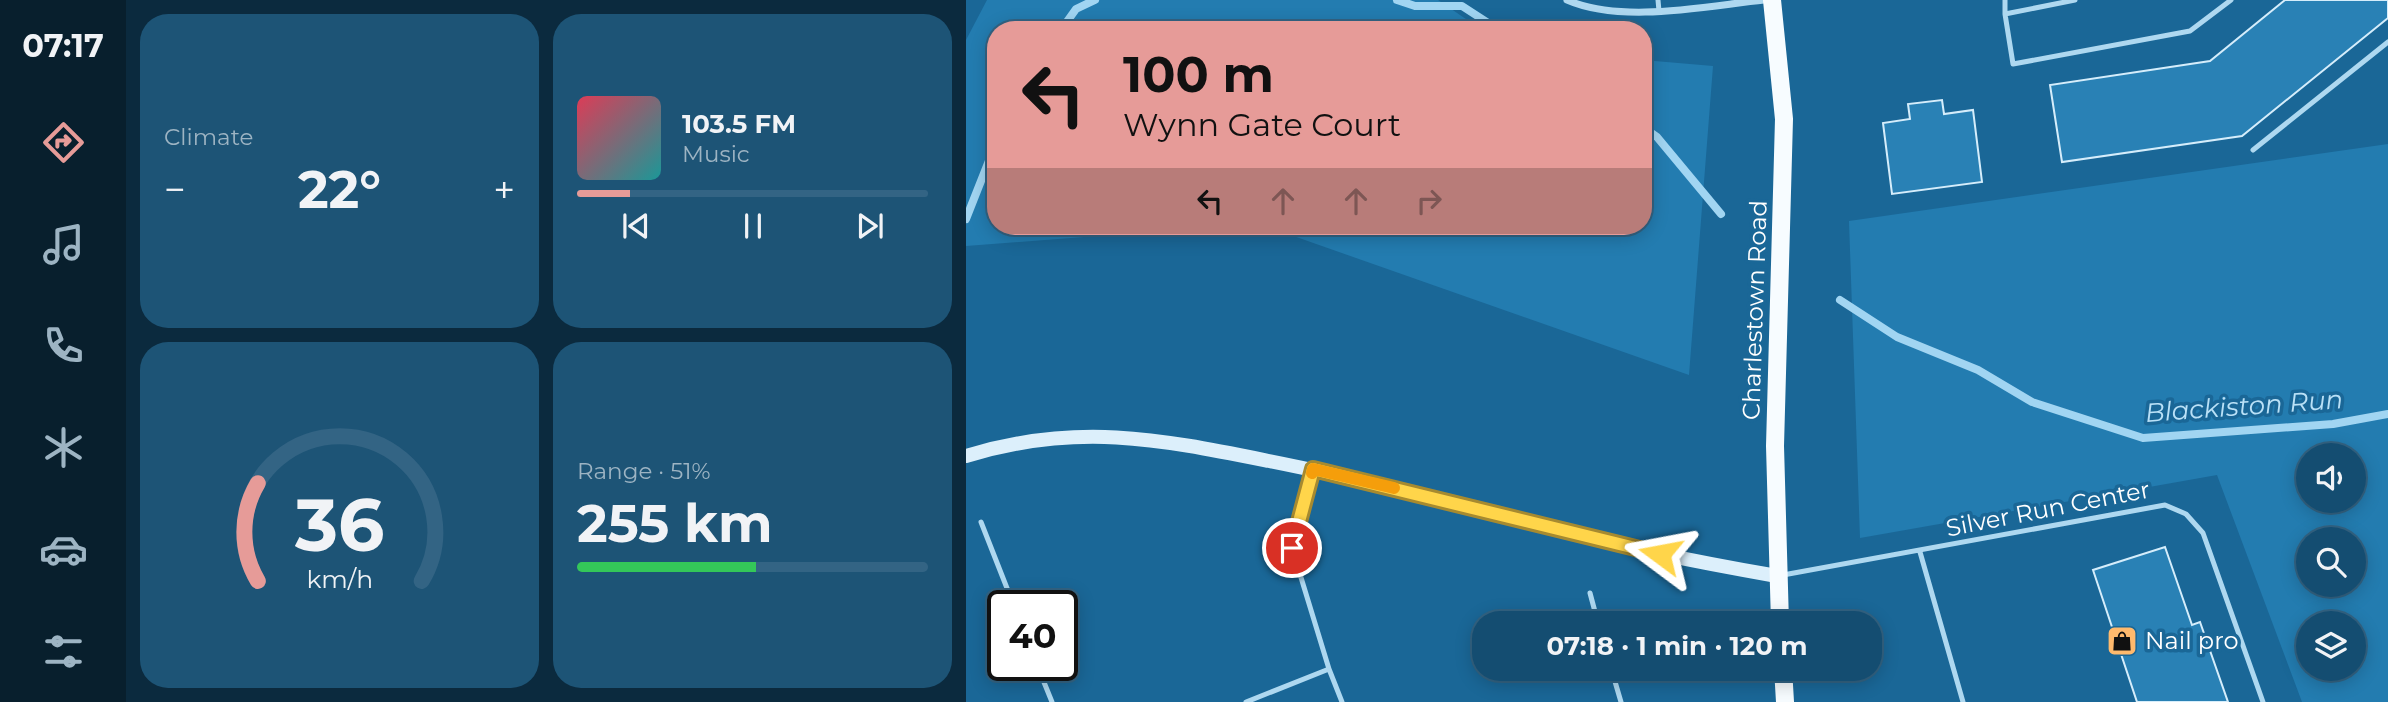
<!DOCTYPE html>
<meta charset="utf-8">
<style>
body{margin:0;font-family:Montserrat,sans-serif;background:#1d5476;color:#f1f3f6;height:100vh;display:flex;flex-direction:column;font-size:26px;white-space:nowrap}
*{box-sizing:border-box;margin:0}
p{font-size:23px;color:#9db4c3}
.icon{flex:none;width:38px;height:38px;fill:none;stroke:currentColor;stroke-width:2;stroke-linecap:round;stroke-linejoin:round}
.map{position:relative;flex:1;overflow:hidden}
.details{display:flex;flex-direction:column;gap:14px;padding:14px;background:#0b2a3e;width:840px}
.details>*{flex:none}
.guide{position:absolute;left:21px;top:21px;width:665px;height:214px;border-radius:28px;box-shadow:0 4px 18px #0003,0 0 0 2px #336484;background:#e69b98;color:#111;overflow:hidden}
.controls{position:absolute;left:1330px;top:443px;display:grid;gap:14px}
.controls a{display:grid;place-items:center;width:70px;height:70px;border-radius:50%;background:#144d71;box-shadow:0 4px 18px #0003,0 0 0 2px #336484;font-size:35px}
.speed{position:absolute;left:21px;top:590px;display:flex;gap:14px;font-size:35px;font-weight:700;text-align:center}
.speed>*{display:grid;place-content:center;width:91px;height:91px;border-radius:50%;background:#144d71;box-shadow:0 4px 18px #0003,0 0 0 2px #336484;line-height:1}
.speed .limit{border:4px solid #111;border-radius:10px;background:#fff;color:#111}
.pin{position:absolute;display:grid;place-items:center;width:60px;height:60px;color:#fff;margin:-30px;border:4px solid #fff;border-radius:50%;box-shadow:0 2px 7px #0007}
.me{position:absolute;width:77px;margin:-38px;rotate:283deg;stroke-linejoin:round;filter:drop-shadow(0 0 5px #0008)}
.turn{display:flex;align-items:center;gap:24px;height:147px;padding:0 21px;font-size:32px}
.turn .icon{width:91px;height:91px;stroke-width:2.5}
.turn b{display:block;font-size:49px;line-height:60px}
.lanes{display:flex;align-items:center;height:66px;padding:0 21px;background:#0003;justify-content:center;gap:35px;direction:ltr}
.lanes .off{opacity:.35}
.big{font-size:52px;font-weight:700;line-height:1.1}
.details .tile{flex:1;display:flex;flex-direction:column;justify-content:center;gap:10px;min-width:0;padding:0 24px;border-radius:28px;background:#1d5476}
.details .dial{align-items:center;gap:0}
.dial svg{height:182px;overflow:visible;fill:none;stroke:#336484;stroke-width:7;stroke-linecap:round;text-anchor:middle}
.dial text{fill:#f1f3f6;stroke:none}
.song{display:flex;align-items:center;gap:21px}
.cover{width:84px;height:84px;border-radius:10px;background:linear-gradient(135deg,hsl(350 70% 55%),hsl(180 70% 35%))}
.played{height:7px;border-radius:4px;background:linear-gradient(90deg,#e69b98 15%,#336484 15%)}
.keys{display:flex;justify-content:space-around;direction:ltr}
.heat{display:flex;justify-content:space-between;align-items:center;font-size:38px;direction:ltr}
.charge{height:10px;border-radius:5px;background:linear-gradient(90deg,#34c759 51%,#336484 0)}
.details .tiles{flex:1;display:grid;gap:14px;grid-template-columns:repeat(2,1fr)}
.trip{position:absolute;left:506px;top:611px;width:410px;height:70px;border-radius:28px;background:#144d71;box-shadow:0 4px 18px #0003,0 0 0 2px #336484;font-weight:700;line-height:70px;text-align:center}
main{display:flex;flex:1;min-height:0}
.tabs{display:flex;flex-direction:column;width:126px;justify-content:space-around;align-items:center;background:#081f2d;color:#9db4c3}
.tabs .icon{width:49px;height:49px}
.tabs .current{color:#e69b98}
.tabs b{font-size:32px;color:#f1f3f6}
.map>svg:first-child{display:block}
.green{fill:#237cb0;fill-rule:evenodd}
.lines{fill:none;stroke-linecap:round;stroke-linejoin:round}
.stream{stroke:#a1d5f2;stroke-width:8}
.building{fill:#2981b5;stroke:#d5edfb;stroke-width:2}
.lane{stroke:#aed8f0;stroke-width:5}
.street{stroke:#aed8f0;stroke-width:7}
.secondary{stroke:#dceffb;stroke-width:14}
.primary{stroke:#f7fcff;stroke-width:18}
.route-casing{stroke:#a68a30;stroke-width:18}
.route{stroke:#ffd54a;stroke-width:12}
.slow{stroke:#f59e0b;stroke-width:12}
.labels{text-anchor:middle;stroke-width:7;stroke-linejoin:round;paint-order:stroke}
.street-label{font-size:24px;fill:#fff;stroke:#1a6797}
.poi-label{font-size:24px;fill:#fff;stroke:#1a6797;text-anchor:start}
.water-label{font-size:26px;font-style:italic;fill:#bae1f7;stroke:#1a6797}
</style>
<main>
<nav class="tabs">
<b>07:17</b>
<svg class="icon current" aria-label="directions" viewBox="0 0 24 24"><path d="M12 3l9 9-9 9-9-9zM9 14v-3h6M13 9l2 2-2 2"/></svg>
<svg class="icon" aria-label="music" viewBox="0 0 24 24"><path d="M9 18V5l10-2v13"/><circle cx="6" cy="18" r="3"/><circle cx="16" cy="16" r="3"/></svg>
<svg class="icon" aria-label="phone" viewBox="0 0 24 24"><path d="M5 4h4l2 5-3 2q2 4 5 5l2-3 5 2v4C11 20 4 13 5 4z"/></svg>
<svg class="icon" aria-label="climate" viewBox="0 0 24 24"><path d="M12 3v18M4 7l16 10M4 17L20 7"/></svg>
<svg class="icon" aria-label="car" viewBox="0 0 24 24"><path d="M5 17H2v-5l4-1 3-4h7l3 4 3 1v5h-3M9 17h6M6 11h13"/><circle cx="7" cy="17" r="2"/><circle cx="17" cy="17" r="2"/></svg>
<svg class="icon" aria-label="filters" viewBox="0 0 24 24"><path d="M4 7h16M4 17h16"/><circle cx="9" cy="7" r="2"/><circle cx="15" cy="17" r="2"/></svg>
</nav>
<section class="details">
<div class="tiles">
<div class="tile"><p>Climate</p>
<div class="heat"><a>−</a><b class="big">22°</b><a>+</a></div>
</div>
<div class="tile">
<div class="song"><i class="cover"></i><div><b>103.5 FM</b><p>Music</p></div></div>
<div class="played"></div>
<div class="keys"><svg class="icon" aria-label="previous" viewBox="0 0 24 24"><path d="M18 5L8 12l10 7zM5 5v14"/></svg><svg class="icon" aria-label="pause" viewBox="0 0 24 24"><path d="M8 5v14M16 5v14"/></svg><svg class="icon" aria-label="next" viewBox="0 0 24 24"><path d="M6 5l10 7-10 7zM19 5v14"/></svg></div>
</div>
<div class="tile dial"><svg viewBox="0 0 100 80">
<path d="M14 69A42 42 0 1 1 86 69"/>
<path d="M14 69A42 42 0 0 1 14 26" stroke="#e69b98"/>
<text x="50" y="56" font-size="32" font-weight="700">36</text>
<text x="50" y="72" font-size="11">km/h</text>
</svg></div>
<div class="tile"><p>Range · 51%</p><b class="big">255 km</b><div class="charge"></div></div>
</div>
</section>
<div class="map">
<svg width="1422" height="702" viewBox="0 0 1422 702">
<rect width="100%" height="100%" fill="#1a6797"/>
<!-- green -->
<path class="green" d="M 21,0 L 472,0 L 516,30 L 30,30 L 30,226 L 261,226 L 0,246 L 0,40 Z
M 677,60 L 747,66 L 723,375 L 299,226 L 677,226 Z
M 1422,144 L 1422,702 L 1336,702 L 1251,475 L 894,538 L 883,221 ZM 1342,455 L 1388,455 L 1388,500 L 1342,500 ZM 1342,539 L 1388,539 L 1388,584 L 1342,584 ZM 1342,623 L 1388,623 L 1388,668 L 1342,668 Z"/>
<g class="lines">
<!-- stream -->
<path class="stream" d="M 431,0 L 449,6 L 496,6 L 533,30
M 95,30 L 110,9 L 129,0
M 677,127 L 691,137 L 755,214
M 0,219 L 30,143
M 874,300 L 931,337 L 1012,370 L 1066,402 L 1177,438 L 1367,424 L 1422,414"/>
</g>
<!-- building -->
<path class="building" d="M 1319,0 L 1422,0 L 1422,18 L 1276,136 L 1096,162 L 1084,85 L 1244,61 Z
M 976,100 L 978,114 L 1007,110 L 1016,182 L 926,194 L 917,123 L 944,119 L 942,104 Z
M 1199,547 L 1226,625 L 1234,622 L 1262,702 L 1171,702 L 1127,570 Z"/>
<g class="lines">
<!-- lane -->
<path class="lane" d="M 692,0 L 693,11
M 1039,0 L 1039,14 L 1109,0
M 1039,14 L 1047,64 L 1224,31 L 1265,0
M 1287,150 L 1422,42
M 346,470 L 326,548 L 363,669
M 15,522 L 48,606
M 954,552 L 997,702
M 817,575 L 1199,505 L 1220,514 L 1237,533 L 1297,702
M 624,593 L 632,623
M 71,665 L 86,702
M 645,668 L 655,702
M 280,702 L 363,669 L 376,702"/>
<!-- street -->
<path class="street" d="M 601,0 C 656,24 740,6 798,0"/>
<!-- secondary -->
<path class="secondary" d="M 0,456 C 111,422 193,439 303,461 C 394,479 483,502 572,525 C 651,546 730,562 811,576"/>
<!-- primary -->
<path class="primary" d="M 806,0 L 818,119 L 809,446 L 814,623
M 817,668 L 819,702"/>
</g>
<g class="lines">
<!-- route casing -->
<g class="route-casing">
<path id="route" d="M 326,548 L 347,469 L 694,554"/>
</g>
<!-- route -->
<use href="#route" class="route"/>
<!-- slow -->
<path class="slow" d="M 346,473 L 347,469 L 428,488"/>
</g>
<!-- icons -->
<defs>
<g id="shop-square" transform="scale(1.575)"><rect x="-9" y="-9" width="18" height="18" rx="4" fill="#ffba6d" stroke="#1a6797"/><path d="M-5-2.5h2.3a2.7 3.5 0 0 1 5.4 0H5L5.5 6h-11ZM-1.5-2.5h3a1.5 2.3 0 0 0-3 0Z" fill="#111"/></g>
</defs>
<g fill-rule="evenodd">
<use href="#shop-square" x="1156" y="641"/>
</g>
<g class="labels">
<!-- street labels -->
<g class="street-label">
<text transform="translate(789 310) rotate(-88)" y="8">Charlestown Road</text>
<text transform="translate(1082 509) rotate(-11)" y="8">Silver Run Center</text>
</g>
<!-- poi labels -->
<g class="poi-label">
<text x="1179" y="649">Nail pro</text>
</g>
<!-- water labels -->
<g class="water-label">
<text transform="translate(1278 406) rotate(-4)" y="9">Blackiston Run</text>
</g>
</g>
</svg>
<div class="controls">
<a><svg class="icon" aria-label="sound" viewBox="0 0 24 24"><path d="M4 9h4l5-4v14l-5-4H4zM17 9q2 3 0 6"/></svg></a>
<a><svg class="icon" aria-label="search" viewBox="0 0 24 24"><circle cx="10" cy="10" r="6"/><path d="M15 15l6 6"/></svg></a>
<a><svg class="icon" aria-label="layers" viewBox="0 0 24 24"><path d="M12 4l9 5-9 5-9-5zM3 14l9 5 9-5"/></svg></a>
</div>
<div class="speed"><div class="limit">40</div></div>
<div class="pin" style="left:326px;top:548px;background:#d93025"><svg class="icon" aria-label="arrive" viewBox="0 0 24 24"><path d="M6 21V4h12l-3 4 3 4H6"/></svg></div>
<svg class="me" style="left:694px;top:554px" viewBox="-20 -20 40 40"><path d="M0-17L14 15 0 8-14 15z" fill="#ffd54a" stroke="#fff" stroke-width="4"/></svg>
<div class="trip">07:18 · 1 min · 120 m</div>
<div class="guide">
<div class="turn"><svg class="icon" aria-label="left" viewBox="0 0 24 24"><path d="M17 20v-9H6M10 6l-5 5 5 5"/></svg><div><b>100 m</b>Wynn Gate Court</div></div>
<div class="lanes"><svg class="icon" aria-label="left" viewBox="0 0 24 24"><path d="M17 20v-9H6M10 6l-5 5 5 5"/></svg><svg class="icon off" aria-label="ahead" viewBox="0 0 24 24"><path d="M12 20V5M6 11l6-6 6 6"/></svg><svg class="icon off" aria-label="ahead" viewBox="0 0 24 24"><path d="M12 20V5M6 11l6-6 6 6"/></svg><svg class="icon off" aria-label="right" viewBox="0 0 24 24"><path d="M7 20v-9h11M14 6l5 5-5 5"/></svg></div>
</div>
</div>
</main>
